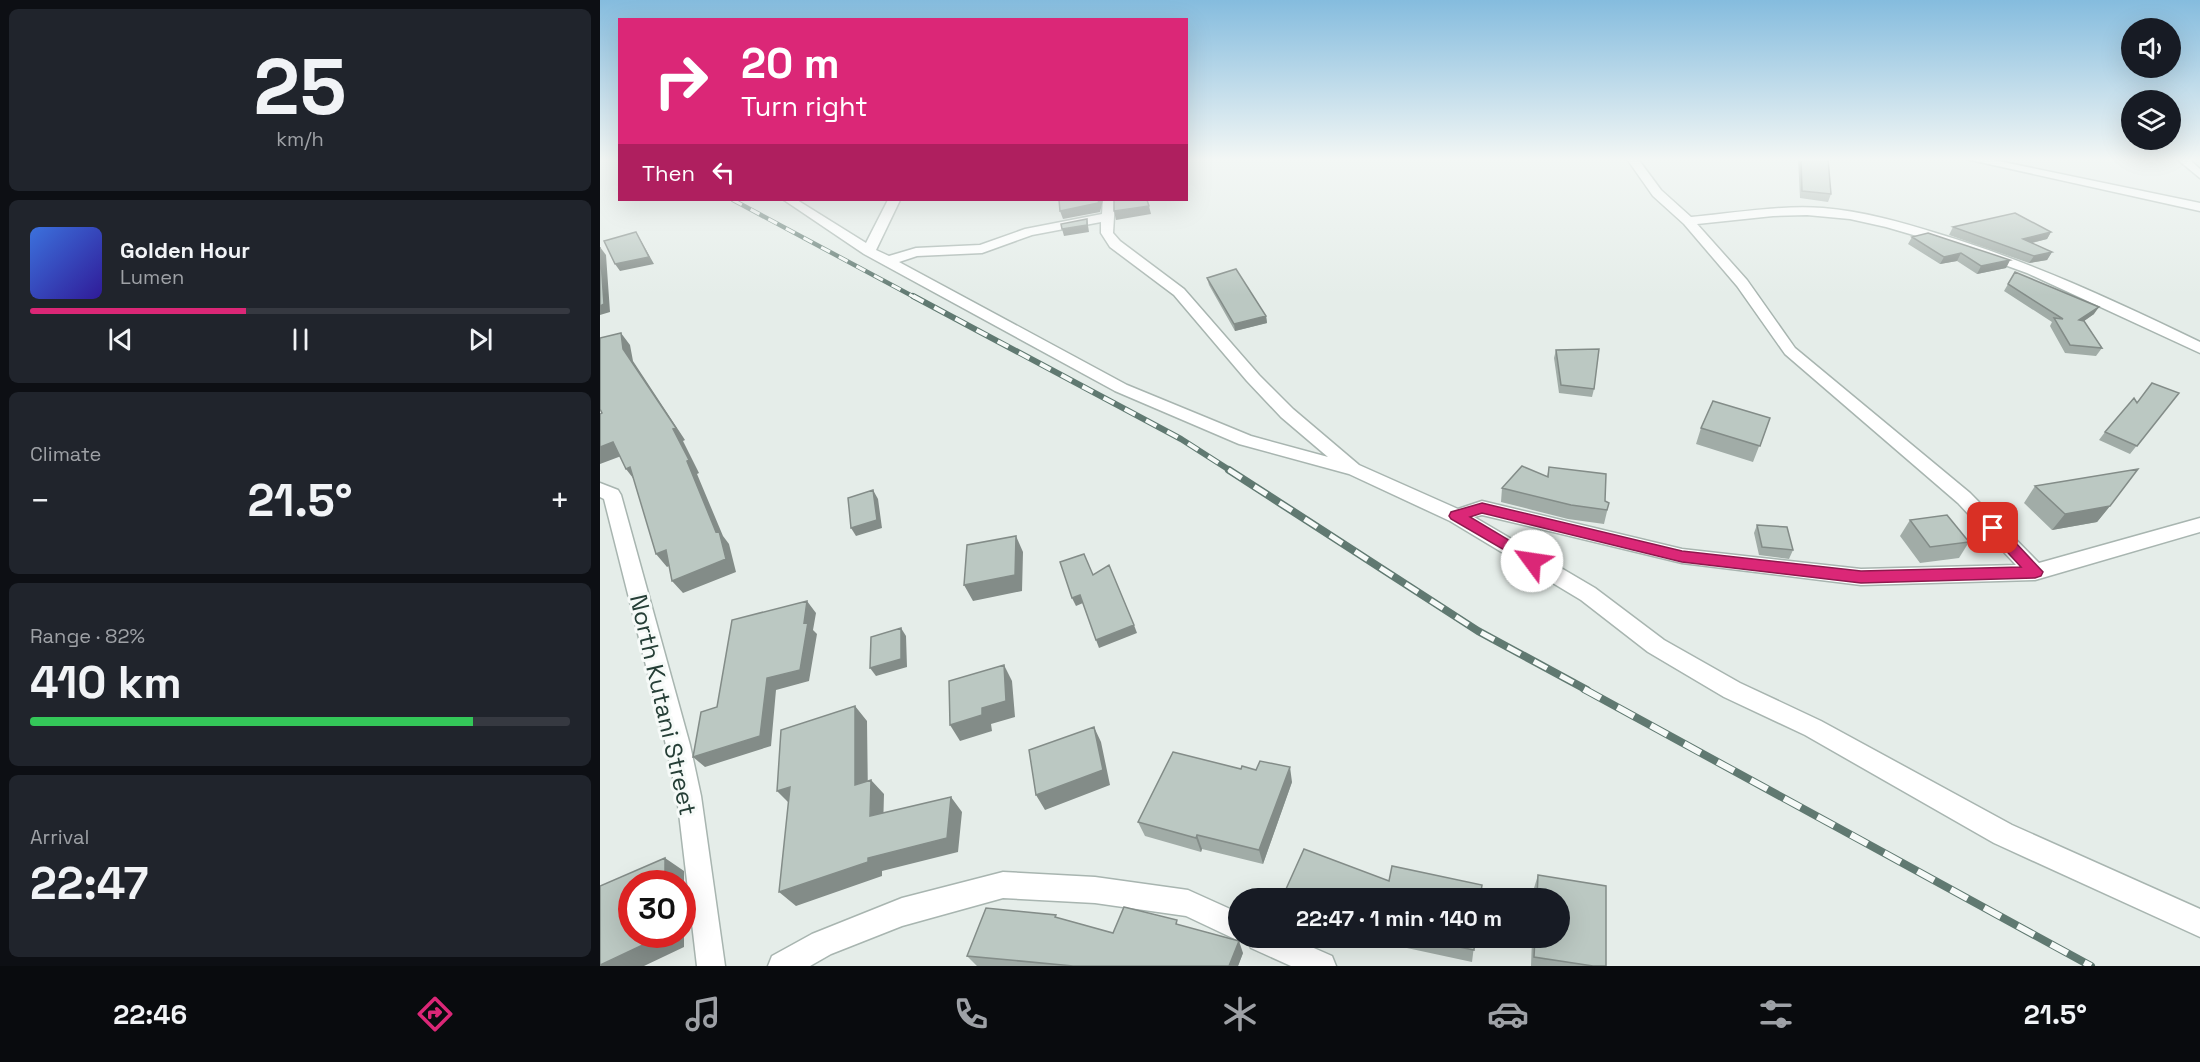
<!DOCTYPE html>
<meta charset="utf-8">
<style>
body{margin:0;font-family:"Space Grotesk",sans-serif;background:#20242c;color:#f1f3f6;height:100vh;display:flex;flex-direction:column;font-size:22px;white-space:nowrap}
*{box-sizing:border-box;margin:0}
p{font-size:20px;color:#9ea1a6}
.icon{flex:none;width:33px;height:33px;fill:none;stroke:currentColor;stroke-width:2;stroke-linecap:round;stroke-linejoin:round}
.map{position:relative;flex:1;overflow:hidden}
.drawer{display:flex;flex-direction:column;gap:9px;padding:9px;background:#0d0f14;width:600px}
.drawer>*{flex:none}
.hud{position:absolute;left:18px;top:18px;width:570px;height:183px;border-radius:0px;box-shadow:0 6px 24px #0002;background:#db2777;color:#fff;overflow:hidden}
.tools{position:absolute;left:1521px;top:18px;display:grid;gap:12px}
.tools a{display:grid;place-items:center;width:60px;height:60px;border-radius:50%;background:#171b24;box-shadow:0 6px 24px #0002;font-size:30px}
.speed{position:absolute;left:18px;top:870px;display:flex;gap:12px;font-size:30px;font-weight:700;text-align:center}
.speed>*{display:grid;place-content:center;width:78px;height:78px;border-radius:50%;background:#171b24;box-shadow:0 6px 24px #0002;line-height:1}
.speed .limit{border:9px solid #d22;background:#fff;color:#111}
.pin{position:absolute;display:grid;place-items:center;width:51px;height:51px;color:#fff;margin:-26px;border-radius:12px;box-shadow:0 3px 9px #0006}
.me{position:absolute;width:66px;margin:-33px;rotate:301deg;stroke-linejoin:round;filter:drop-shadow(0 0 4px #0008)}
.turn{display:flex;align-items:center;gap:21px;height:126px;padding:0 24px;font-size:27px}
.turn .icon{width:78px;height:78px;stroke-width:2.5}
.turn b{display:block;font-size:42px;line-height:51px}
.then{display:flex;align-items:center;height:57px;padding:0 24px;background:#0003;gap:12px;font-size:22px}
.big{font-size:45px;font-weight:800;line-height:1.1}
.drawer .widget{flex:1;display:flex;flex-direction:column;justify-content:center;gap:9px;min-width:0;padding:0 21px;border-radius:9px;background:#20242c}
.drawer .dial{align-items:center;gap:0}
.dial b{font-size:78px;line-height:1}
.song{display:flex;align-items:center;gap:18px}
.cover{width:72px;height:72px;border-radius:9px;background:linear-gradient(135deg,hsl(220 70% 55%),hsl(250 70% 35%))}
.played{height:6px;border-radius:3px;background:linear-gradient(90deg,#db2777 40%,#363941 40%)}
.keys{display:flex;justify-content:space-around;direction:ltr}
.heat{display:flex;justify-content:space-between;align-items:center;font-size:33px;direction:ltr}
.charge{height:9px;border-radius:4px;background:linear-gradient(90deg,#34c759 82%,#363941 0)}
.trip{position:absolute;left:628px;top:888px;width:342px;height:60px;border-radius:30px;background:#171b24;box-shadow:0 6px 24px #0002;font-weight:800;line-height:60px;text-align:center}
.tabs{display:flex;height:96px;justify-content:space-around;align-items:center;background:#090b0e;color:#9ea1a6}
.tabs .icon{width:42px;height:42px}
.tabs .active{color:#db2777}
.tabs b{font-size:27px;color:#f1f3f6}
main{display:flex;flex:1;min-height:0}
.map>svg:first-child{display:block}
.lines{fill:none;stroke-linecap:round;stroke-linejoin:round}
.street-casing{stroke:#a8b5b0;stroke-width:3}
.street{fill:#fff;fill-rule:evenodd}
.rail-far3-casing{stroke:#607971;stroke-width:4.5}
.rail-far2-casing{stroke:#607971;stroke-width:6}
.rail-far1-casing{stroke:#607971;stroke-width:8}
.rail-casing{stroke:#607971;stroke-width:8}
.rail-far3{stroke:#f6faf8;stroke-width:3;stroke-dasharray:10;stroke-linecap:butt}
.rail-far2{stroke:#f6faf8;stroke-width:4;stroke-dasharray:12;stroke-linecap:butt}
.rail-far1{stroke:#f6faf8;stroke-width:5;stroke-dasharray:15;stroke-linecap:butt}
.rail{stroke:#f6faf8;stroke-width:6;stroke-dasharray:19;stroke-linecap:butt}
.wall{fill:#a1aca7}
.shaded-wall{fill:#838c88}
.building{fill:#bbc8c2;stroke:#838c88;stroke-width:1.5}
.route{fill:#db2777;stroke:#8e194d;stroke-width:1.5}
.labels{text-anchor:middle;stroke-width:6;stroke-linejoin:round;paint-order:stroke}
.near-street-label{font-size:24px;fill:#253e36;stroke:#f6faf8}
</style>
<main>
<section class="drawer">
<div class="widget dial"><b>25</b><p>km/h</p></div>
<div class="widget">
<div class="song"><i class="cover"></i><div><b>Golden Hour</b><p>Lumen</p></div></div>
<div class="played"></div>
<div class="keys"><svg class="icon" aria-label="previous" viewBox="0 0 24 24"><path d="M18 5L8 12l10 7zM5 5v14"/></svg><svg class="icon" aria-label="pause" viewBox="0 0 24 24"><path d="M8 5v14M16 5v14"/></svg><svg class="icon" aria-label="next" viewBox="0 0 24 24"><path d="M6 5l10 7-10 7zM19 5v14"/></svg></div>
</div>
<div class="widget"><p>Climate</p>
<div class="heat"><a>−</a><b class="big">21.5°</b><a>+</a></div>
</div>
<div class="widget"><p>Range · 82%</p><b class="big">410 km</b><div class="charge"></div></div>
<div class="widget"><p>Arrival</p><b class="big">22:47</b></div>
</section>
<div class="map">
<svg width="1600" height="966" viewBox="0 0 1600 966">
<rect width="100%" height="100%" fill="#e5ede9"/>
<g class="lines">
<!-- street casing -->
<g class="street-casing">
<path id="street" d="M 1027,159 L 1038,159 L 1061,190 L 1091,217 C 1135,213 1179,205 1223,208 C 1262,211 1301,222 1339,234 C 1429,261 1515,301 1600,342 L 1600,353 L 1427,273 L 1358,248 L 1286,227 L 1250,219 L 1207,215 L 1173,216 L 1097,224 L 1147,280 L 1195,348 L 1370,493 L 1439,563 L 1600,518 L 1600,532 L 1435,580 L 1261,585 L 1082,563 L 882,515 L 874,517 L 995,588 L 1064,640 L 1140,683 L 1221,721 L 1412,825 L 1600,909 L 1600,937 L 1394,843 L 1205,735 L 1124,697 L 1048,652 L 981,600 L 850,521 L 749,474 L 639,444 L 515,391 L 264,254 L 184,200 L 197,200 L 266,243 L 288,200 L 300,200 L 276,250 L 289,256 L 316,248 L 380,245 L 425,229 L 502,214 L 503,200 L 515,200 L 513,233 L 520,241 L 584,289 L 659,375 L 693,409 L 759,465 L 858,509 L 882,501 L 1082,549 L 1261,569 L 1416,565 L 1358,503 L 1185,354 L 1137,286 L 1084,224 L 1053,196 ZM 501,222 L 501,233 L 510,247 L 574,295 L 647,381 L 681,417 L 728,457 L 651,436 L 527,385 L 299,262 L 317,256 L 382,253 L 432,235 Z
M 1366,159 L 1389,159 L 1600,203 L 1600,211 Z
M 1577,159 L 1589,159 L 1600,169 L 1600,178 Z
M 0,483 L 18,490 L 21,495 L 90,745 L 101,796 L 125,966 L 97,966 L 77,796 L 66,745 L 4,499 L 0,497 Z
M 403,872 L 495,877 L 588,890 L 639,913 L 639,938 L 647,938 L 639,941 L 586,916 L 495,903 L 403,898 L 302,926 L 231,954 L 210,966 L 168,966 L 172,956 L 212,934 L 302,898 Z
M 647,938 L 691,938 L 732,956 L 736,966 L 691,966 L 651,948 Z"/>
</g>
<!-- street -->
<use href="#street" class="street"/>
<!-- rail-far3 casing -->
<g class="rail-far3-casing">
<path id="rail-far3" d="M 133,200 L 316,298"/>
</g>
<!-- rail-far2 casing -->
<g class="rail-far2-casing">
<path id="rail-far2" d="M 313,296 L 581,439 L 631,471"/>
</g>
<!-- rail-far1 casing -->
<g class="rail-far1-casing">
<path id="rail-far1" d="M 629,470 L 878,631 L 987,690"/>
</g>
<!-- rail casing -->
<g class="rail-casing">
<path id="rail" d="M 984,689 L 1491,966"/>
</g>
<!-- rail-far3 -->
<use href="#rail-far3" class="rail-far3"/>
<!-- rail-far2 -->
<use href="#rail-far2" class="rail-far2"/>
<!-- rail-far1 -->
<use href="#rail-far1" class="rail-far1"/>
<!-- rail -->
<use href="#rail" class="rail"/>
</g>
<!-- wall -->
<path class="wall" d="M 1198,159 L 1228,159 L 1231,194 L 1228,202 L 1200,198 Z
M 1353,227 L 1451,232 L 1447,239 L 1432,243 L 1452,252 L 1447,260 L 1429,263 L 1349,235 Z
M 1312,237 L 1410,260 L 1406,268 L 1377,274 L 1357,261 L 1340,264 L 1308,244 Z
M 1415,272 L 1494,314 L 1484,321 L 1502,348 L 1496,356 L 1465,353 L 1450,326 L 1452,322 L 1404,291 Z
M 607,278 L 666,316 L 667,323 L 635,331 L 609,285 Z
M 956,350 L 994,389 L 992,397 L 959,393 L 954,358 Z
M 1579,393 L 1530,454 L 1499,440 L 1505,432 L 1537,403 Z
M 1170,418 L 1153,462 L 1096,444 L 1101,428 Z
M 949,467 L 1009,503 L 1004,524 L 968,519 L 901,502 L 902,488 L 947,477 Z
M 1435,486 L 1510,506 L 1497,522 L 1452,530 L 1424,503 Z
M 1310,520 L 1369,542 L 1359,558 L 1320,563 L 1300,536 Z
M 1157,525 L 1193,550 L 1189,559 L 1159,555 L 1154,533 Z
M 692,782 L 663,864 L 602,849 L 601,852 L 545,836 L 538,822 Z
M 938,875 L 1006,886 L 1006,966 L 931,966 L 932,938 L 960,938 L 960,898 L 934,898 L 934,888 Z
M 789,881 L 880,898 L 688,898 L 686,889 Z
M 459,918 L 513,933 L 579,925 L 643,953 L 638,966 L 377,966 L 367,956 Z
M 778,938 L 875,938 L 872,962 L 779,942 Z"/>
<!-- shaded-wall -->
<path class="shaded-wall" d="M 499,200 L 503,200 L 500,212 L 463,219 L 460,211 Z
M 549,206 L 551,214 L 516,220 L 514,211 Z
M 487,219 L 489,232 L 464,236 L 462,229 Z
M 36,232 L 54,264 L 20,271 L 15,264 Z
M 1451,232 L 1447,239 L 1419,246 L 1423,239 Z
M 0,247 L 6,255 L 10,312 L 0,315 Z
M 1452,252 L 1447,260 L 1429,263 L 1434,256 Z
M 1361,253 L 1357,261 L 1340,264 L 1344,257 Z
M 1410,260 L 1406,268 L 1377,274 L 1381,266 Z
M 1499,307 L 1494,314 L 1474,328 L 1479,320 Z
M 666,316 L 667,323 L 635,331 L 634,324 Z
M 21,333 L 30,345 L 33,361 L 85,440 L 83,441 L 99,473 L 97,474 L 123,536 L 129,544 L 136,572 L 83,593 L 72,581 L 116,532 L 23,349 Z
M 13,442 L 24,455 L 0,464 L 0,447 Z
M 30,467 L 36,482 L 26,469 Z
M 273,490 L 278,499 L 282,528 L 256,536 L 251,528 Z
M 1510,506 L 1497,522 L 1452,530 L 1465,514 Z
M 416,536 L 423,552 L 422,591 L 373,601 L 364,585 Z
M 66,550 L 77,562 L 67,567 L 56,554 Z
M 480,595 L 483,603 L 476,606 L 472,598 Z
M 207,601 L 216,613 L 213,630 L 217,634 L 209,681 L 176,690 L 171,746 L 105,767 L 93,757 L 167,678 L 204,623 Z
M 534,625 L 537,633 L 499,648 L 496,640 Z
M 301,628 L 306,636 L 307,667 L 276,676 L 270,668 Z
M 404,665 L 412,681 L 415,717 L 391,724 L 392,731 L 360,741 L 350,725 L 382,708 Z
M 255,706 L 267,721 L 268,800 L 255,785 Z
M 494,727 L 501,742 L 510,785 L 445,810 L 436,795 Z
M 690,767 L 692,782 L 663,864 L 659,850 Z
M 271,780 L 284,794 L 283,830 L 270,816 Z
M 190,787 L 192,806 L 177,791 Z
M 351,797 L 362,812 L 358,852 L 282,871 L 282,876 L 196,906 L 179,892 L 268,858 Z
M 597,835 L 602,849 L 601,852 L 596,838 Z
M 65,858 L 84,871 L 84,947 L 44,966 L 0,966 L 0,965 L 64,934 L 82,934 L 82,884 L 65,884 Z
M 639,941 L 643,953 L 638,966 L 629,966 Z"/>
<!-- building -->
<path class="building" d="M 1201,159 L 1228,159 L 1231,194 L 1202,191 Z
M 459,200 L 499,200 L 498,203 L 460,211 Z
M 514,200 L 547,200 L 549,206 L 514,211 Z
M 1415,213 L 1451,232 L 1423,239 L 1452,252 L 1434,256 L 1353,227 Z
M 487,219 L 487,225 L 462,229 L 461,224 Z
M 36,232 L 49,257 L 15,264 L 4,241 Z
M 1328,233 L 1410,260 L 1381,266 L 1361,253 L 1344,257 L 1312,237 Z
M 0,247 L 4,304 L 0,306 Z
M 636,269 L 666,316 L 634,324 L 607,278 Z
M 1415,272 L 1499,307 L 1479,320 L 1484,321 L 1502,348 L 1470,345 L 1454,318 L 1463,319 L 1408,284 Z
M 21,333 L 23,349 L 76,428 L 73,429 L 89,460 L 87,461 L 116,532 L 119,531 L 126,559 L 72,581 L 66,550 L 56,554 L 30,467 L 26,469 L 13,442 L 0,447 L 0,414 L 2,413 L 0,409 L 0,338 Z
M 999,349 L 994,389 L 961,385 L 956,350 Z
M 1552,383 L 1579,393 L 1537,446 L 1505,432 L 1534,398 L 1537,403 Z
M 1113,401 L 1170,418 L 1160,446 L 1101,428 Z
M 922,466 L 948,477 L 949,467 L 1006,474 L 1005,501 L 1009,503 L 1007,510 L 971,505 L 902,488 Z
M 1538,469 L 1510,506 L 1465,514 L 1435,486 Z
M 273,490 L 277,520 L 251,528 L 248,498 Z
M 1347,515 L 1369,542 L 1330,547 L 1310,520 Z
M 1157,525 L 1187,527 L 1193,550 L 1162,547 Z
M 416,536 L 415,575 L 364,585 L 367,545 Z
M 484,554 L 493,575 L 509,565 L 534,625 L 496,640 L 480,595 L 472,598 L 460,562 Z
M 207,601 L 204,623 L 208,622 L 200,670 L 167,678 L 160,736 L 93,757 L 101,712 L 117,707 L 132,620 Z
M 301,628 L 301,659 L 270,668 L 271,637 Z
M 404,665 L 406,701 L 382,708 L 382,715 L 350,725 L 349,681 Z
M 255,706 L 255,785 L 271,780 L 270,816 L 351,797 L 347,838 L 268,858 L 268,862 L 179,892 L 190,787 L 177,791 L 181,730 Z
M 494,727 L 503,770 L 436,795 L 429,750 Z
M 573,752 L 641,769 L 642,766 L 656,770 L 660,761 L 690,767 L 659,850 L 597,835 L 596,838 L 538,822 Z
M 704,849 L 789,881 L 792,866 L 882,885 L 880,898 L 711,898 L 686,889 Z
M 65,858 L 65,884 L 32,884 L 32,934 L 64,934 L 64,935 L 0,965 L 0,886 Z
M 938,875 L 1006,886 L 1006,966 L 993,966 L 934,957 L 935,938 L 960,938 L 960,898 L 937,898 Z
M 524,907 L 577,920 L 576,924 L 639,941 L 629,966 L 473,966 L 367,956 L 386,908 L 456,915 L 455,917 L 513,933 Z
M 815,938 L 875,938 L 874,950 Z"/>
<!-- sky -->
<linearGradient id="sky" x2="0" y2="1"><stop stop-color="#85bcde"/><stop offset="0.54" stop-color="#f3f7f5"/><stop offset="1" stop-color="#f3f7f5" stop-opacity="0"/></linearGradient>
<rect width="1600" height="295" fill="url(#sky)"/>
<!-- route -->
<path class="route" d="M 882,503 L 1082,551 L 1261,571 L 1421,567 L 1388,531 L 1386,528 L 1393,522 L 1398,524 L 1443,572 L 1441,576 L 1435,578 L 1261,583 L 1082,562 L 882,513 L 870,517 L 937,557 L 939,561 L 937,565 L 932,566 L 851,519 L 849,516 L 851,512 Z"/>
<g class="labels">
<!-- near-street labels -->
<g class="near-street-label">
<text transform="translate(63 705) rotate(77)" y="8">North Kutani Street</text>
</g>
</g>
</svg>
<div class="tools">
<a><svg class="icon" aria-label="sound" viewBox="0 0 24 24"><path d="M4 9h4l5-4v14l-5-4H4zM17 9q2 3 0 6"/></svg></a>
<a><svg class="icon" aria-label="layers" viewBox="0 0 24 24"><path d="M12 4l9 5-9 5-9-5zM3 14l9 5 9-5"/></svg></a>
</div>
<div class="speed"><div class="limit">30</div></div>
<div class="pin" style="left:1393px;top:528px;background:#d93025"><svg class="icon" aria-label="arrive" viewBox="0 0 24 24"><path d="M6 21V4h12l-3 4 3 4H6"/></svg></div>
<svg class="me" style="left:932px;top:561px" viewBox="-20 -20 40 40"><circle r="19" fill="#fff"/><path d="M0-13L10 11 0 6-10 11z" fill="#db2777"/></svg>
<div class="trip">22:47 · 1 min · 140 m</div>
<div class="hud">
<div class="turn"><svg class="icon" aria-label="right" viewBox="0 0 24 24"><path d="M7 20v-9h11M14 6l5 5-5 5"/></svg><div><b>20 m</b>Turn right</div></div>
<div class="then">Then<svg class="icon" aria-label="left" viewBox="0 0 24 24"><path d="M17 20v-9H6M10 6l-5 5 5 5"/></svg></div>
</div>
</div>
</main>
<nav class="tabs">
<b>22:46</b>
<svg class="icon active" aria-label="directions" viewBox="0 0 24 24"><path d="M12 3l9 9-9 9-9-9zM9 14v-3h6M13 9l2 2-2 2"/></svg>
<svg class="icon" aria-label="music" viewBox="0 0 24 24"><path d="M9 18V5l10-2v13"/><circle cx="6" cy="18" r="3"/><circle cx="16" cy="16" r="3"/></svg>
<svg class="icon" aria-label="phone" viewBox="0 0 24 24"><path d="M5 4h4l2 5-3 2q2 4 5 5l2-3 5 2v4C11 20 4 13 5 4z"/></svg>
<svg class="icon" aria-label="climate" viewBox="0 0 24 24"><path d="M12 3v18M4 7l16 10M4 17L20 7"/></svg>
<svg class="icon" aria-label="car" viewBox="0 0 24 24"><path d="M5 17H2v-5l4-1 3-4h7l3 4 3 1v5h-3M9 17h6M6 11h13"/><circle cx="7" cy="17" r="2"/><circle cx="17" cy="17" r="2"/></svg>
<svg class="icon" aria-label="filters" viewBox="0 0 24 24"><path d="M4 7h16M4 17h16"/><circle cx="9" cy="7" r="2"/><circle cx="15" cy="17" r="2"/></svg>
<b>21.5°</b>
</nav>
